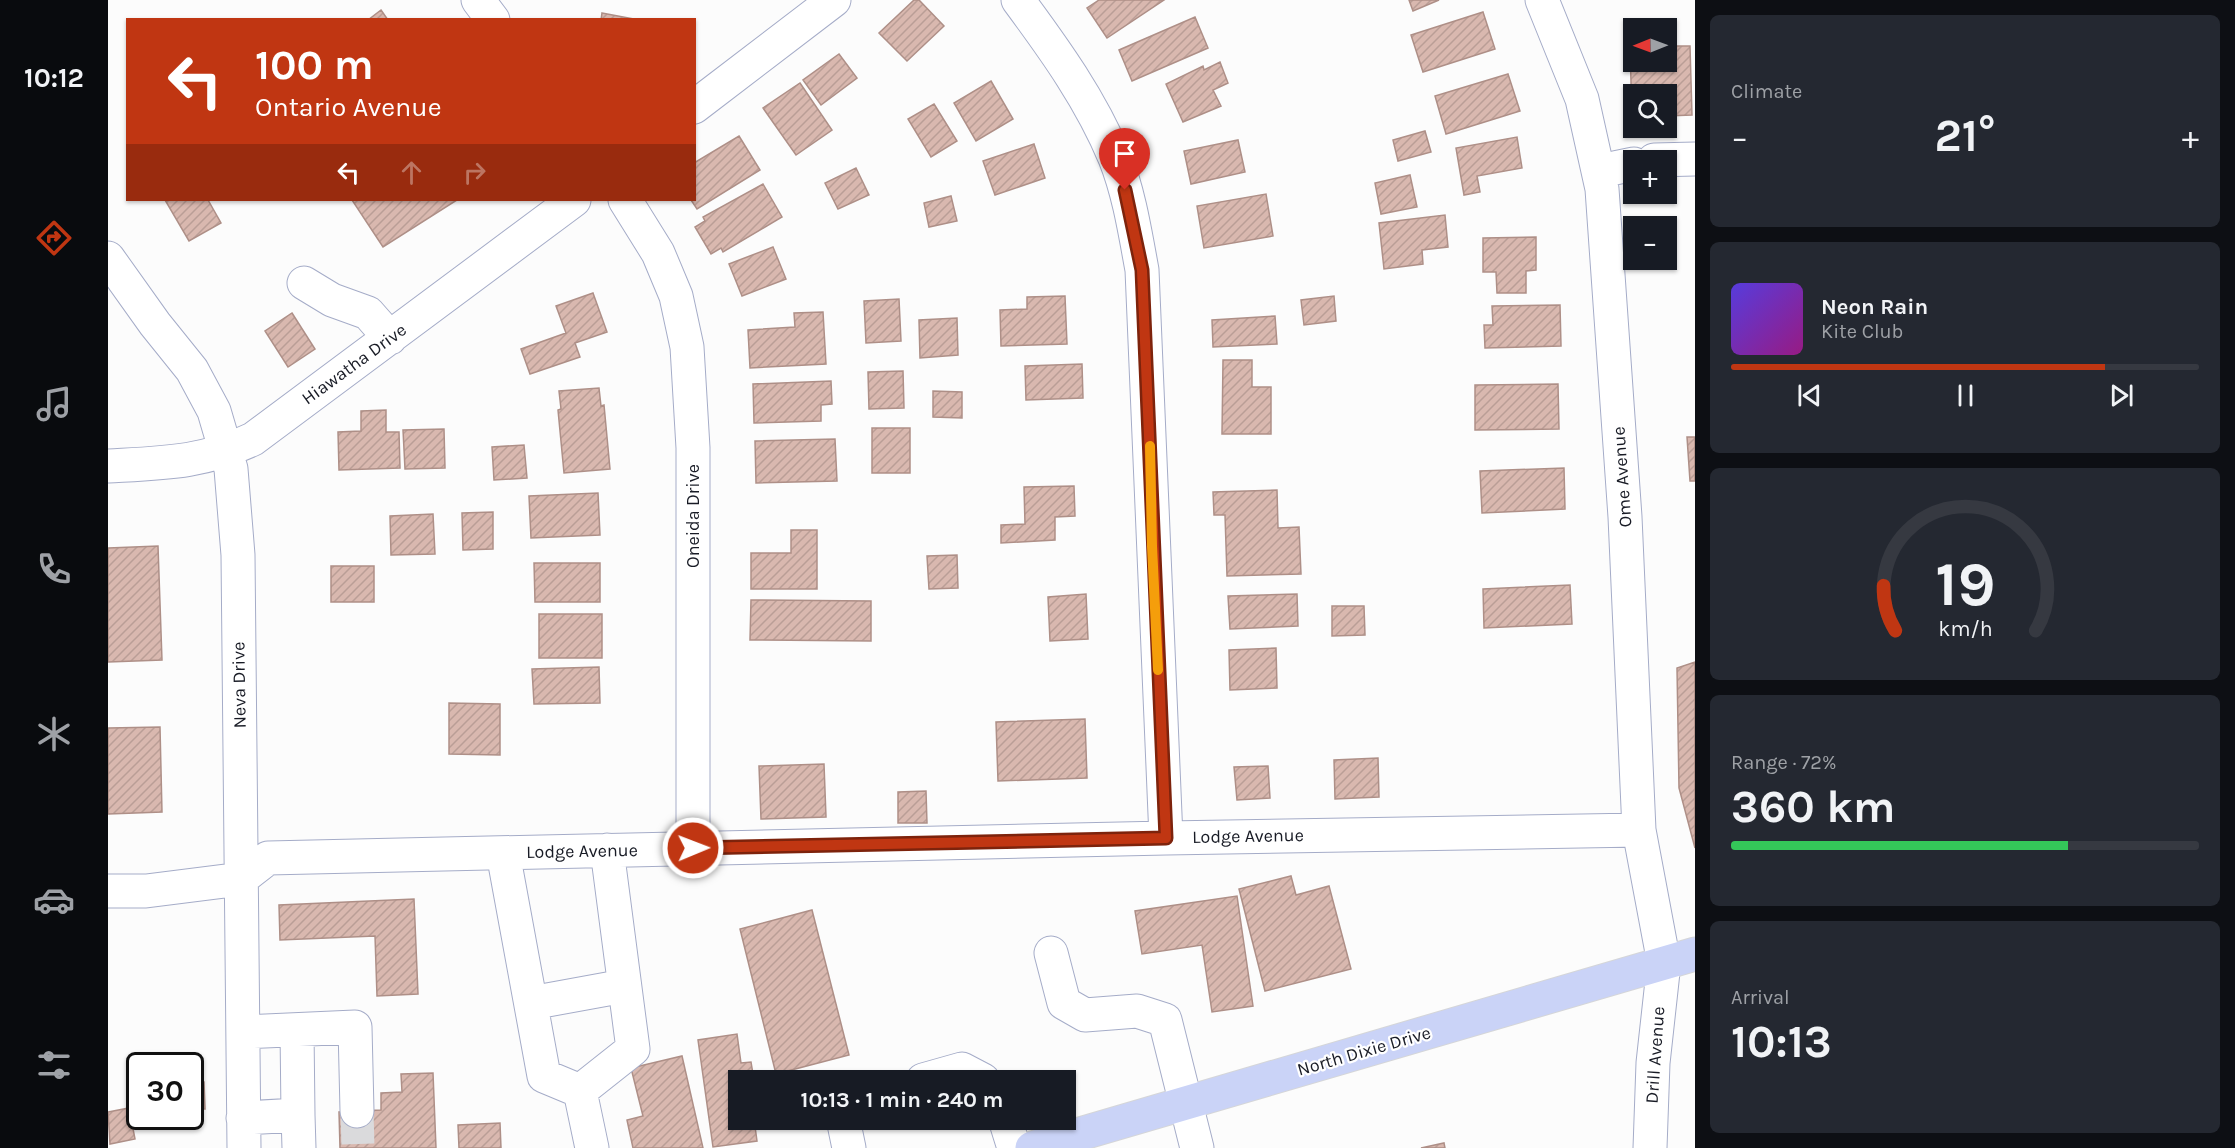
<!DOCTYPE html>
<meta charset="utf-8">
<style>
body{margin:0;font-family:Karla,sans-serif;background:#242831;color:#f1f3f6;height:100vh;display:flex;flex-direction:column;font-size:22px;white-space:nowrap}
*{box-sizing:border-box;margin:0}
p{font-size:20px;color:#9ea1a6}
.icon{flex:none;width:33px;height:33px;fill:none;stroke:currentColor;stroke-width:2;stroke-linecap:round;stroke-linejoin:round}
.map{position:relative;flex:1;overflow:hidden}
.details{display:flex;flex-direction:column;gap:15px;padding:15px;background:#0d0f14;width:540px}
.details>*{flex:none}
.top-card{position:absolute;left:18px;top:18px;width:570px;height:183px;border-radius:0px;box-shadow:0 2px 4px #0004;background:#c03612;color:#fff;overflow:hidden}
.needle{width:39px;rotate:269deg}
.fabs{position:absolute;left:1515px;top:18px;display:grid;gap:12px}
.fabs a{display:grid;place-items:center;width:54px;height:54px;border-radius:0px;background:#171b24;box-shadow:0 2px 4px #0004;font-size:30px}
.speed{position:absolute;left:18px;top:1052px;display:flex;gap:12px;font-size:30px;font-weight:700;text-align:center}
.speed>*{display:grid;place-content:center;width:78px;height:78px;border-radius:50%;background:#171b24;box-shadow:0 2px 4px #0004;line-height:1}
.speed .limit{border:3px solid #111;border-radius:9px;background:#fff;color:#111}
.pin{position:absolute;display:grid;place-items:center;width:51px;height:51px;color:#fff;margin:-62px -26px;border-radius:50% 50% 50% 0;rotate:-45deg;box-shadow:0 0 6px #0007}
.pin .icon{rotate:45deg}
.me{position:absolute;width:66px;margin:-33px;rotate:89deg;stroke-linejoin:round;filter:drop-shadow(0 0 4px #0008)}
.turn{display:flex;align-items:center;gap:21px;height:126px;padding:0 30px;font-size:27px}
.turn .icon{width:78px;height:78px;stroke-width:2.5}
.turn b{display:block;font-size:42px;line-height:51px}
.lanes{display:flex;align-items:center;height:57px;padding:0 30px;background:#0003;justify-content:center;gap:30px;direction:ltr}
.lanes .off{opacity:.35}
.big{font-size:45px;font-weight:700;line-height:1.1}
.details .tile{flex:1;display:flex;flex-direction:column;justify-content:center;gap:9px;min-width:0;padding:0 21px;border-radius:9px;background:#242831}
.details .dial{align-items:center;gap:0}
.dial svg{height:156px;overflow:visible;fill:none;stroke:#363941;stroke-width:7;stroke-linecap:round;text-anchor:middle}
.dial text{fill:#f1f3f6;stroke:none}
.song{display:flex;align-items:center;gap:18px}
.cover{width:72px;height:72px;border-radius:9px;background:linear-gradient(135deg,hsl(250 70% 55%),hsl(310 70% 35%))}
.played{height:6px;border-radius:3px;background:linear-gradient(90deg,#c03612 80%,#363941 80%)}
.keys{display:flex;justify-content:space-around;direction:ltr}
.heat{display:flex;justify-content:space-between;align-items:center;font-size:33px;direction:ltr}
.charge{height:9px;border-radius:4px;background:linear-gradient(90deg,#34c759 72%,#363941 0)}
.trip{position:absolute;left:620px;top:1070px;width:348px;height:60px;border-radius:0px;background:#171b24;box-shadow:0 2px 4px #0004;font-weight:700;line-height:60px;text-align:center}
main{display:flex;flex:1;min-height:0}
.tab-bar{display:flex;flex-direction:column;width:108px;justify-content:space-around;align-items:center;background:#090b0e;color:#9ea1a6}
.tab-bar .icon{width:42px;height:42px}
.tab-bar .selected{color:#c03612}
.tab-bar b{font-size:27px;color:#f1f3f6}
.map>svg:first-child{display:block}
.building{fill:url(#building-hatch);stroke:#ae8f87;stroke-width:1.5}
.lines{fill:none;stroke-linecap:round;stroke-linejoin:round}
.minor-tunnel{stroke:#dadadc;stroke-width:33;stroke-dasharray:33 16;stroke-linecap:butt}
.minor-casing{stroke:#a5acc8;stroke-width:35}
.major-casing{stroke:#d5d6d8;stroke-width:35}
.minor{stroke:#fff;stroke-width:33}
.major{stroke:#cad3f7;stroke-width:33}
.route-casing{stroke:#7d230c;stroke-width:15}
.route{stroke:#c03612;stroke-width:10}
.slow{stroke:#f59e0b;stroke-width:10}
.labels{text-anchor:middle;stroke-width:4.5;stroke-linejoin:round;paint-order:stroke}
.street-label{font-size:18px;fill:#181b25;stroke:#fff}
</style>
<main>
<nav class="tab-bar">
<b>10:12</b>
<svg class="icon selected" aria-label="directions" viewBox="0 0 24 24"><path d="M12 3l9 9-9 9-9-9zM9 14v-3h6M13 9l2 2-2 2"/></svg>
<svg class="icon" aria-label="music" viewBox="0 0 24 24"><path d="M9 18V5l10-2v13"/><circle cx="6" cy="18" r="3"/><circle cx="16" cy="16" r="3"/></svg>
<svg class="icon" aria-label="phone" viewBox="0 0 24 24"><path d="M5 4h4l2 5-3 2q2 4 5 5l2-3 5 2v4C11 20 4 13 5 4z"/></svg>
<svg class="icon" aria-label="climate" viewBox="0 0 24 24"><path d="M12 3v18M4 7l16 10M4 17L20 7"/></svg>
<svg class="icon" aria-label="car" viewBox="0 0 24 24"><path d="M5 17H2v-5l4-1 3-4h7l3 4 3 1v5h-3M9 17h6M6 11h13"/><circle cx="7" cy="17" r="2"/><circle cx="17" cy="17" r="2"/></svg>
<svg class="icon" aria-label="filters" viewBox="0 0 24 24"><path d="M4 7h16M4 17h16"/><circle cx="9" cy="7" r="2"/><circle cx="15" cy="17" r="2"/></svg>
</nav>
<div class="map">
<svg width="1587" height="1148" viewBox="0 0 1587 1148">
<defs>
<pattern id="building-hatch" width="6" height="6" patternUnits="userSpaceOnUse" patternTransform="scale(1.5)"><rect width="6" height="6" fill="#d9b8af"/><path d="M-1 1l2-2M0 6l6-6M5 7l2-2" fill="none" stroke="#ba9e96"/></pattern>
</defs>
<rect width="100%" height="100%" fill="#fcfcfc"/>
<!-- building -->
<path class="building" d="M 806,0 L 811,0 L 836,26 L 799,61 L 771,33 Z
M 991,0 L 1056,0 L 999,38 L 979,8 Z
M 1301,0 L 1331,0 L 1305,11 Z
M 273,10 L 280,20 L 260,20 Z
M 1375,12 L 1387,49 L 1315,72 L 1303,35 Z
M 494,13 L 531,20 L 493,20 Z
M 1087,17 L 1100,48 L 1024,81 L 1011,50 Z
M 1558,46 L 1582,46 L 1584,115 L 1558,116 L 1558,94 L 1526,94 L 1526,117 L 1524,117 L 1522,47 L 1526,47 L 1526,62 L 1558,62 Z
M 731,54 L 749,78 L 713,105 L 695,80 Z
M 1112,62 L 1120,83 L 1105,90 L 1113,106 L 1075,122 L 1058,84 L 1095,66 L 1096,70 Z
M 1400,74 L 1412,111 L 1338,134 L 1327,96 Z
M 883,81 L 905,119 L 868,141 L 846,103 Z
M 692,83 L 724,130 L 688,155 L 655,108 Z
M 826,104 L 849,141 L 823,157 L 800,119 Z
M 1317,131 L 1323,152 L 1290,161 L 1285,140 Z
M 631,136 L 652,170 L 589,209 L 583,200 L 586,200 L 586,163 Z
M 1409,137 L 1414,168 L 1369,176 L 1372,192 L 1356,195 L 1348,148 Z
M 1130,140 L 1137,172 L 1083,184 L 1076,151 Z
M 926,144 L 937,178 L 887,195 L 875,161 Z
M 748,168 L 761,195 L 730,209 L 717,183 Z
M 1302,175 L 1309,207 L 1273,214 L 1267,183 Z
M 655,184 L 674,217 L 615,252 L 613,248 L 603,254 L 587,227 L 597,221 L 595,217 Z
M 1158,194 L 1165,236 L 1096,248 L 1089,206 Z
M 843,196 L 849,221 L 821,227 L 816,203 Z
M 57,200 L 100,200 L 113,223 L 81,241 Z
M 244,200 L 349,200 L 275,247 Z
M 1337,215 L 1340,247 L 1314,250 L 1315,264 L 1276,269 L 1271,223 Z
M 1428,237 L 1428,270 L 1418,271 L 1418,293 L 1389,293 L 1388,272 L 1375,272 L 1375,238 Z
M 665,247 L 678,279 L 634,296 L 621,264 Z
M 485,293 L 499,332 L 467,343 L 472,357 L 422,374 L 413,349 L 458,333 L 448,306 Z
M 957,296 L 959,344 L 893,346 L 892,310 L 919,309 L 919,297 Z
M 1226,296 L 1228,321 L 1196,325 L 1193,300 Z
M 791,299 L 793,341 L 758,343 L 756,301 Z
M 1452,305 L 1453,346 L 1377,348 L 1376,325 L 1385,325 L 1384,306 Z
M 715,312 L 718,364 L 642,368 L 640,330 L 687,327 L 686,313 Z
M 184,313 L 207,349 L 180,367 L 157,331 Z
M 1167,316 L 1169,344 L 1105,347 L 1104,320 Z
M 849,318 L 850,355 L 812,358 L 811,320 Z
M 1115,360 L 1144,360 L 1144,387 L 1163,387 L 1163,434 L 1114,434 Z
M 974,364 L 975,398 L 918,400 L 917,366 Z
M 795,371 L 796,408 L 761,409 L 760,372 Z
M 723,381 L 724,404 L 713,405 L 713,421 L 646,423 L 645,384 Z
M 1450,384 L 1451,429 L 1367,430 L 1367,385 Z
M 491,388 L 493,406 L 496,405 L 502,469 L 456,473 L 450,410 L 453,409 L 451,391 Z
M 825,391 L 854,392 L 854,418 L 825,417 Z
M 278,410 L 278,432 L 291,432 L 292,468 L 231,470 L 230,432 L 253,431 L 253,411 Z
M 764,428 L 802,428 L 802,473 L 764,473 Z
M 336,429 L 337,468 L 297,469 L 295,430 Z
M 1579,437 L 1587,437 L 1587,481 L 1582,481 Z
M 727,439 L 729,481 L 648,483 L 647,441 Z
M 416,445 L 419,478 L 386,480 L 384,447 Z
M 1456,468 L 1457,509 L 1374,513 L 1372,471 Z
M 966,486 L 967,516 L 947,517 L 947,540 L 893,543 L 893,525 L 917,524 L 916,487 Z
M 1169,490 L 1170,528 L 1191,527 L 1193,574 L 1119,576 L 1117,515 L 1106,515 L 1105,492 Z
M 490,493 L 492,535 L 423,538 L 421,496 Z
M 385,512 L 385,549 L 355,550 L 354,513 Z
M 325,514 L 327,554 L 283,555 L 282,516 Z
M 683,530 L 709,530 L 709,589 L 643,589 L 643,553 L 683,553 Z
M 50,546 L 54,660 L 0,662 L 0,548 Z
M 849,555 L 850,588 L 821,589 L 819,556 Z
M 426,563 L 492,563 L 492,602 L 427,602 Z
M 223,566 L 266,566 L 266,602 L 223,602 Z
M 1462,585 L 1464,624 L 1376,628 L 1375,589 Z
M 978,594 L 980,639 L 942,641 L 940,597 Z
M 1189,594 L 1190,626 L 1122,629 L 1120,596 Z
M 643,600 L 763,601 L 763,641 L 642,640 Z
M 1224,606 L 1256,606 L 1257,635 L 1224,636 Z
M 431,614 L 494,614 L 494,658 L 431,658 Z
M 1168,648 L 1169,688 L 1122,690 L 1121,650 Z
M 1587,662 L 1587,848 L 1571,788 L 1569,668 Z
M 491,667 L 492,703 L 426,704 L 424,669 Z
M 341,703 L 392,704 L 392,755 L 341,754 Z
M 977,719 L 979,778 L 890,781 L 888,722 Z
M 52,727 L 54,812 L 0,814 L 0,728 Z
M 1270,758 L 1271,797 L 1227,799 L 1226,760 Z
M 716,764 L 718,817 L 653,819 L 651,766 Z
M 1160,766 L 1162,798 L 1129,800 L 1126,767 Z
M 818,791 L 819,823 L 790,823 L 790,792 Z
M 1183,876 L 1188,895 L 1221,886 L 1243,969 L 1157,991 L 1131,889 Z
M 1129,896 L 1145,1006 L 1104,1012 L 1094,945 L 1034,954 L 1027,911 Z
M 306,899 L 310,994 L 269,996 L 267,936 L 172,940 L 171,905 Z
M 704,910 L 741,1055 L 668,1074 L 632,929 Z
M 629,1034 L 633,1063 L 643,1062 L 646,1080 L 630,1080 L 630,1119 L 646,1119 L 649,1141 L 605,1147 L 590,1040 Z
M 574,1056 L 595,1148 L 525,1148 L 519,1120 L 535,1116 L 523,1068 Z
M 325,1073 L 328,1148 L 232,1148 L 231,1112 L 273,1110 L 273,1093 L 294,1092 L 293,1074 Z
M 96,1082 L 97,1109 L 82,1109 L 82,1083 Z
M 21,1108 L 27,1139 L 2,1144 L 0,1112 Z
M 392,1123 L 393,1148 L 351,1148 L 350,1125 Z
M 1336,1143 L 1337,1148 L 1313,1148 Z"/>
<g class="lines">
<!-- minor-tunnel -->
<path class="minor-tunnel" d="M 249,1111 L 250,1148"/>
<!-- minor casing -->
<g class="minor-casing">
<path id="minor" d="M 370,0 L 385,20
M 910,0 C 947,50 983,100 1007,158 C 1021,193 1027,232 1034,270 L 1058,838
M 1434,0 L 1474,99 L 1494,189 L 1517,517 L 1531,830 L 1556,963 L 1545,1063 L 1542,1148
M 586,107 L 726,0
M 1546,160 L 1587,159
M 1492,171 L 1526,164
M 517,200 L 550,253 L 568,296 L 579,347 L 585,448 L 585,848
M 0,258 L 47,324 L 84,370 L 106,411 L 123,469 L 130,555 L 136,1148
M 196,283 L 224,300 L 260,313 L 282,338
M 0,466 C 54,463 95,463 145,439 L 466,200
M 395,853 L 436,1076 L 472,1091 L 484,1148
M 0,891 L 38,891 L 133,879 L 160,858 L 1058,838 L 1531,830
M 943,953 L 956,1003 L 977,1015 L 1029,1011 L 1057,1020 L 1089,1148
M 423,1003 L 516,986
M 189,1030 L 190,1115
M 136,1032 L 247,1027 L 249,1111
M 815,1080 L 854,1069 L 875,1080
M 472,1091 L 525,1049 L 499,850
M 135,1118 L 190,1115 L 191,1148
M 735,1119 L 741,1148
M 897,1119 L 906,1148"/>
</g>
<!-- major casing -->
<g class="major-casing">
<path id="major" d="M 924,1148 L 1587,954"/>
</g>
<!-- minor -->
<use href="#minor" class="minor"/>
<!-- major -->
<use href="#major" class="major"/>
</g>
<g class="lines">
<!-- route casing -->
<g class="route-casing">
<path id="route" d="M 585,848 L 1058,838 L 1034,270 L 1017,190"/>
</g>
<!-- route -->
<use href="#route" class="route"/>
<!-- slow -->
<path class="slow" d="M 1042,446 L 1044,546 L 1050,670"/>
</g>
<g class="labels">
<!-- street labels -->
<g class="street-label">
<text transform="translate(246 364) rotate(-36)" y="6">Hiawatha Drive</text>
<text transform="translate(1514 477) rotate(-94)" y="6">Ome Avenue</text>
<text transform="translate(585 516) rotate(-90)" y="6">Oneida Drive</text>
<text transform="translate(131 685) rotate(-91)" y="6">Neva Drive</text>
<text transform="translate(1140 836) rotate(-1)" y="6">Lodge Avenue</text>
<text transform="translate(474 851) rotate(-1)" y="6">Lodge Avenue</text>
<text transform="translate(1256 1051) rotate(-16)" y="6">North Dixie Drive</text>
<text transform="translate(1547 1055) rotate(-86)" y="6">Drill Avenue</text>
</g>
</g>
</svg>
<div class="fabs">
<a><svg class="needle" viewBox="-14 -14 28 28"><path d="M0-13l5 13h-10z" fill="#e53935"/><path d="M0 13l5-13h-10z" fill="#9ea1a6"/></svg></a>
<a><svg class="icon" aria-label="search" viewBox="0 0 24 24"><circle cx="10" cy="10" r="6"/><path d="M15 15l6 6"/></svg></a>
<a>+</a>
<a>−</a>
</div>
<div class="speed"><div class="limit">30</div></div>
<div class="pin" style="left:1017px;top:190px;background:#d93025"><svg class="icon" aria-label="arrive" viewBox="0 0 24 24"><path d="M6 21V4h12l-3 4 3 4H6"/></svg></div>
<svg class="me" style="left:585px;top:848px" viewBox="-20 -20 40 40"><circle r="17" fill="#c03612" stroke="#fff" stroke-width="3"/><path d="M0-11L8 9 0 5-8 9z" fill="#fff"/></svg>
<div class="trip">10:13 · 1 min · 240 m</div>
<div class="top-card">
<div class="turn"><svg class="icon" aria-label="left" viewBox="0 0 24 24"><path d="M17 20v-9H6M10 6l-5 5 5 5"/></svg><div><b>100 m</b>Ontario Avenue</div></div>
<div class="lanes"><svg class="icon" aria-label="left" viewBox="0 0 24 24"><path d="M17 20v-9H6M10 6l-5 5 5 5"/></svg><svg class="icon off" aria-label="ahead" viewBox="0 0 24 24"><path d="M12 20V5M6 11l6-6 6 6"/></svg><svg class="icon off" aria-label="right" viewBox="0 0 24 24"><path d="M7 20v-9h11M14 6l5 5-5 5"/></svg></div>
</div>
</div>
<section class="details">
<div class="tile"><p>Climate</p>
<div class="heat"><a>−</a><b class="big">21°</b><a>+</a></div>
</div>
<div class="tile">
<div class="song"><i class="cover"></i><div><b>Neon Rain</b><p>Kite Club</p></div></div>
<div class="played"></div>
<div class="keys"><svg class="icon" aria-label="previous" viewBox="0 0 24 24"><path d="M18 5L8 12l10 7zM5 5v14"/></svg><svg class="icon" aria-label="pause" viewBox="0 0 24 24"><path d="M8 5v14M16 5v14"/></svg><svg class="icon" aria-label="next" viewBox="0 0 24 24"><path d="M6 5l10 7-10 7zM19 5v14"/></svg></div>
</div>
<div class="tile dial"><svg viewBox="0 0 100 80">
<path d="M14 69A42 42 0 1 1 86 69"/>
<path d="M14 69A42 42 0 0 1 8 46" stroke="#c03612"/>
<text x="50" y="56" font-size="32" font-weight="700">19</text>
<text x="50" y="72" font-size="11">km/h</text>
</svg></div>
<div class="tile"><p>Range · 72%</p><b class="big">360 km</b><div class="charge"></div></div>
<div class="tile"><p>Arrival</p><b class="big">10:13</b></div>
</section>
</main>
